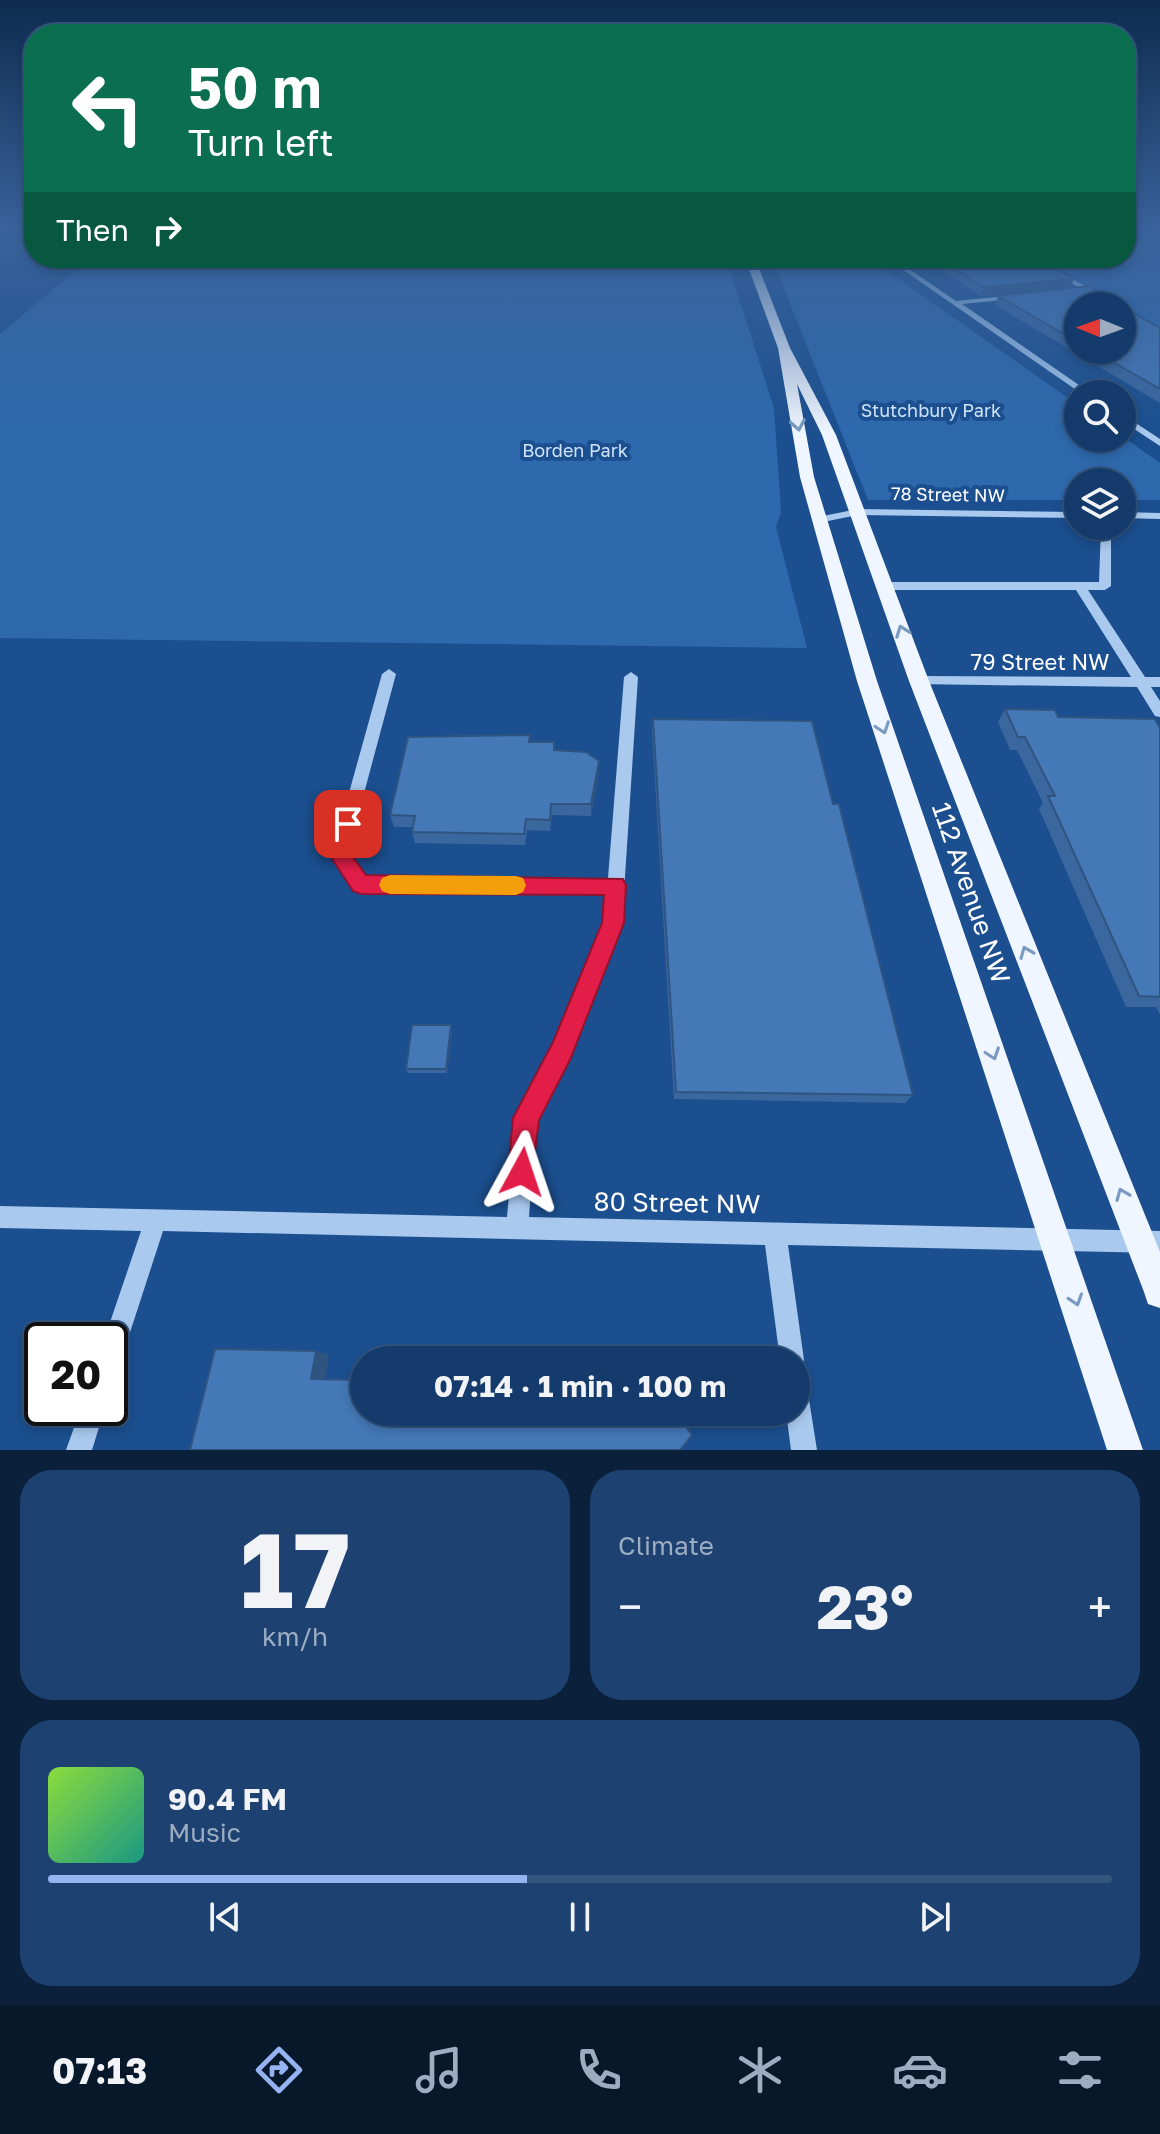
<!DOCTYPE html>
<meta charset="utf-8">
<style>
body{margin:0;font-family:"Golos Text",sans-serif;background:#1d4271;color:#f1f3f6;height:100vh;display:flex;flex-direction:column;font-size:30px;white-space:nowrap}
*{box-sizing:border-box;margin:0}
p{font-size:26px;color:#9dadc1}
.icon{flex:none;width:44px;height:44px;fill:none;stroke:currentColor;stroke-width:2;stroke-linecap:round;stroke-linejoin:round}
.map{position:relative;height:1450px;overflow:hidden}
.sheet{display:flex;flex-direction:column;gap:20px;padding:20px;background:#0b203b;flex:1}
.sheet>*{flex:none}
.banner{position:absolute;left:24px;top:24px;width:1112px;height:244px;border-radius:32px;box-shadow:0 4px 12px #0003,0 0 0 2px #33557e;background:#0b6e4f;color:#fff;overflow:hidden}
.needle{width:52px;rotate:271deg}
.tools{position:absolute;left:1064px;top:292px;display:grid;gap:16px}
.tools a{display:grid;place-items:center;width:72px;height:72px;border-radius:50%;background:#143b6b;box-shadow:0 4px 12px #0003,0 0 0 2px #33557e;font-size:40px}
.speed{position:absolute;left:24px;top:1322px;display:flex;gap:16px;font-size:40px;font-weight:700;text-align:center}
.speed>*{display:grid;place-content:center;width:104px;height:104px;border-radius:50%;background:#143b6b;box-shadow:0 4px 12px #0003,0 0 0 2px #33557e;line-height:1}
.speed .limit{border:4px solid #111;border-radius:12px;background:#fff;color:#111}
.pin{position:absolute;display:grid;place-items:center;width:68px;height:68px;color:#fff;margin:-34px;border-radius:16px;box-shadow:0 4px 12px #0006}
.me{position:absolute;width:88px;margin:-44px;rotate:5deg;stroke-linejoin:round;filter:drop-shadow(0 0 6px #0008)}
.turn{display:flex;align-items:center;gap:28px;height:168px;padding:0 32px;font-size:36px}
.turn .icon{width:104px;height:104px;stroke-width:2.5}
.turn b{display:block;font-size:56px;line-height:68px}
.then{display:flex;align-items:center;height:76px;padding:0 32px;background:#0003;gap:16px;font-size:30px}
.big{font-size:60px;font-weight:700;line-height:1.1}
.sheet .tile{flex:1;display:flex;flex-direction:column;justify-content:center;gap:12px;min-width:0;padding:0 28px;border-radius:32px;background:#1d4271}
.sheet .dial{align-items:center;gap:0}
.dial b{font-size:104px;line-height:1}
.song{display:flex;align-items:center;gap:24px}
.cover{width:96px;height:96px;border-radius:12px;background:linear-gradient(135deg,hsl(90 70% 55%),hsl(170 70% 35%))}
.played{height:8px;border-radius:4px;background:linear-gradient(90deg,#95b2f1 45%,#33557e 45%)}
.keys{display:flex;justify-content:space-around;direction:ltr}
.heat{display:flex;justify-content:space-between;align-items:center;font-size:44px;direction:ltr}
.sheet .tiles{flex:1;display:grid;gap:20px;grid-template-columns:1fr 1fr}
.tile:last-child{grid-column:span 2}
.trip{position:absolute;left:350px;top:1346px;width:460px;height:80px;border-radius:40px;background:#143b6b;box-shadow:0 4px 12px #0003,0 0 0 2px #33557e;font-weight:700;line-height:80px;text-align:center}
.menu{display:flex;height:128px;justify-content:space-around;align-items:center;background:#08182b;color:#9dadc1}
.menu .icon{width:56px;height:56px}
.menu .selected{color:#95b2f1}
.menu b{font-size:36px;color:#f1f3f6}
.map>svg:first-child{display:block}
.green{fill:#2e69ad}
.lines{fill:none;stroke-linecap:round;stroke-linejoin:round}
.minor{fill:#a9c9ee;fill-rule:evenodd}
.major{fill:#f0f6ff;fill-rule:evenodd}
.wall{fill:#3a679d}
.shaded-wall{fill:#305480}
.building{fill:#4478b7;stroke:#305480;stroke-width:2}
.oneway{stroke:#7b9ac1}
.route{fill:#e11d48;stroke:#92132f;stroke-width:2}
.slow{fill:#f59e0b}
.labels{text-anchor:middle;stroke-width:8;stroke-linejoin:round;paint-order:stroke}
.far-park-label{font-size:18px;fill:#cfe3fa;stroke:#1b4f8f}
.far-street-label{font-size:18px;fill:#fff;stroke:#1b4f8f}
.street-label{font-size:22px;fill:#fff;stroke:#1b4f8f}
.near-street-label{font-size:26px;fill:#fff;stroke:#1b4f8f}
</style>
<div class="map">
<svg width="1160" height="1450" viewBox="0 0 1160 1450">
<rect width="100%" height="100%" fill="#1b4f8f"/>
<!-- green -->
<path class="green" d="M 1126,231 L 1160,231 L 1160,330 L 1122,306 L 1030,258 L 1126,258 Z
M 91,258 L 726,258 L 774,408 L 781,512 L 776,527 L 807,648 L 0,638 L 0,334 Z
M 772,258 L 869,258 L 1078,405 L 1078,438 L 1122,436 L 1160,463 L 1160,500 L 1122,500 L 1122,482 L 1078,482 L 1078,500 L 868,500 Z"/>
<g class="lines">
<!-- minor -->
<path class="minor" d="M 886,258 L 893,258 L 956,301 L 1017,295 L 1014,299 L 962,304 L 1092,394 L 1082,394 Z
M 1027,258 L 1035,258 L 1120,306 L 1111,306 Z
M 1122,414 L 1160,439 L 1160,446 L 1122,421 Z
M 858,509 L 1078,512 L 1078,518 L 858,515 L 818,523 L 813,520 L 818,517 Z
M 1122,512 L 1160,513 L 1160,519 L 1122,518 Z
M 1101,526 L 1111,526 L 1111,586 L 1105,590 L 1088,590 L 1145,677 L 1160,677 L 1160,687 L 1151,687 L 1160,701 L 1160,717 L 1155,716 L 1137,687 L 914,684 L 912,681 L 914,678 L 919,676 L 1131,677 L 1076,590 L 886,590 L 880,586 L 886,582 L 1099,582 Z
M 389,669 L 396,674 L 348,853 L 365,878 L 608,878 L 624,677 L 631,672 L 638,677 L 622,923 L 568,1058 L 536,1120 L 529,1217 L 1160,1231 L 1160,1253 L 788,1245 L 804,1360 L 801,1369 L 796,1370 L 796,1360 L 780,1360 L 765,1245 L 163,1231 L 122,1357 L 118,1365 L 110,1369 L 110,1340 L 104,1340 L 141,1231 L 0,1228 L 0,1206 L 507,1217 L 516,1118 L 554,1044 L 604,923 L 607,892 L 361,892 L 355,890 L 332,854 L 382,674 Z
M 796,1381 L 805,1384 L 808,1393 L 817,1450 L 791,1450 L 786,1412 L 796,1412 Z
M 81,1408 L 105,1408 L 92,1450 L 66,1450 Z"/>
<!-- major -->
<path class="major" d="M 745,258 L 755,258 L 790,348 L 836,435 L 929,681 L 1160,1252 L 1160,1308 L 1148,1304 L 1144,1292 L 909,681 L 822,435 L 797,384 L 814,477 L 877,681 L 1143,1450 L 1107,1450 L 857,681 L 800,477 L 778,348 Z"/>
</g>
<!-- wall -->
<path class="wall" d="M 923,258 L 1037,258 L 1074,279 L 1070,287 L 981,296 Z
M 998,296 L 1110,298 L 1109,300 L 1078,306 L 1078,350 L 1122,350 L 1160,328 L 1160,403 L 995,305 Z
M 1005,709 L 1058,717 L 1160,728 L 1160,1015 L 1156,1007 L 1126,1007 L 1039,809 L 1043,803 L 1017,750 L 1010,750 L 998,722 Z
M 653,719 L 833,804 L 913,1095 L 905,1103 L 674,1099 L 652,731 Z
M 530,735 L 530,742 L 554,742 L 555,750 L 599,772 L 591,816 L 552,815 L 550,831 L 527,830 L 525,845 L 415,843 L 412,832 L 413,827 L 394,827 L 390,815 Z
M 451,1025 L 452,1030 L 447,1073 L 408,1073 L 406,1069 Z"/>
<!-- shaded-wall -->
<path class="shaded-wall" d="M 1074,279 L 1070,287 L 981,296 L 984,287 Z
M 599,761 L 599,772 L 591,816 L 591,804 Z
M 451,1025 L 452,1030 L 447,1073 L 446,1069 Z
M 316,1351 L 329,1355 L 325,1382 L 311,1379 Z
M 447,1354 L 454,1359 L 454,1360 L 447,1360 Z"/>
<!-- building -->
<path class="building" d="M 938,258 L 1037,258 L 1074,279 L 984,287 Z
M 1089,286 L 1110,298 L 1105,298 L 1120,306 L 1078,306 L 1078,342 L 998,296 Z
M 1122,307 L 1160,328 L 1160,389 L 1092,350 L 1122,350 Z
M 1005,709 L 1055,710 L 1058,717 L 1155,719 L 1160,728 L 1160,997 L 1139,996 L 1048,796 L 1055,796 L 1025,737 L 1018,737 Z
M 653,719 L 812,721 L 833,804 L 839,804 L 913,1095 L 676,1092 Z
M 530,735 L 529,742 L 554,742 L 554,750 L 586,752 L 599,761 L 591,804 L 551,804 L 550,820 L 526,819 L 524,834 L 412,832 L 415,816 L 390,815 L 408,737 Z
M 412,1025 L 451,1025 L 446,1069 L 406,1069 Z
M 215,1349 L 316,1351 L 311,1379 L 364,1380 L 364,1412 L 675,1412 L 692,1435 L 680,1450 L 190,1450 Z
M 401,1353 L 447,1354 L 447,1360 L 400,1360 Z
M 503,1356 L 551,1357 L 551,1360 L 503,1360 Z"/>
<!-- one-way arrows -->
<defs><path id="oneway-chevron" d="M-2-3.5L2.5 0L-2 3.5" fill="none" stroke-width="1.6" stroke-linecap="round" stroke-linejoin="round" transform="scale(2)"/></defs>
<g class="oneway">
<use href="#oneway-chevron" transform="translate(798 425) rotate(80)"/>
<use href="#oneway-chevron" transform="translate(902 631) rotate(-110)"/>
<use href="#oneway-chevron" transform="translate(883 728) rotate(71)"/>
<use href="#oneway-chevron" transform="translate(1026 952) rotate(-112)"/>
<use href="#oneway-chevron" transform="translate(993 1054) rotate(71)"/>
<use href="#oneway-chevron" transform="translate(1122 1194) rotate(-112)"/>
<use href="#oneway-chevron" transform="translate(1076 1300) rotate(72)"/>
</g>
<!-- sky -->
<linearGradient id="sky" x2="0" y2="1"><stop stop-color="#0f2b4f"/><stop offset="0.53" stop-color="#39639b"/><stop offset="1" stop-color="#39639b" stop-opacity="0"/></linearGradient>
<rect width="1160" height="434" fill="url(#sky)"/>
<!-- route -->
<path class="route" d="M 348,816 L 358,824 L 350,853 L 366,875 L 623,879 L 626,885 L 624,923 L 570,1060 L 539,1120 L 531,1182 L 522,1186 L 512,1182 L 508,1172 L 513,1118 L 553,1042 L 602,923 L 604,895 L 361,894 L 353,891 L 329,854 L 338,824 Z"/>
<!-- slow -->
<path class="slow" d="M 390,875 L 516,876 L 523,878 L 526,885 L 523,892 L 516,895 L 390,894 L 382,891 L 379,885 L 382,878 Z"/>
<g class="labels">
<!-- far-park labels -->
<g class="far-park-label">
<text x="931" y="417">Stutchbury Park</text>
<text x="575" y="457">Borden Park</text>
</g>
<!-- far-street labels -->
<g class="far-street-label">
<text transform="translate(948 495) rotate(1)" y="6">78 Street NW</text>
</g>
<!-- street labels -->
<g class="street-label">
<text x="1040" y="670">79 Street NW</text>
</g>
<!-- near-street labels -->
<g class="near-street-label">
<text transform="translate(971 893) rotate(71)" y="9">112 Avenue NW</text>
<text transform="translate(677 1203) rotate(1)" y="9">80 Street NW</text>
</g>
</g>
</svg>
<div class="tools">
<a><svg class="needle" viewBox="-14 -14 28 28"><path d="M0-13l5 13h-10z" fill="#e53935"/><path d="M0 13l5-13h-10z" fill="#9dadc1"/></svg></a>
<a><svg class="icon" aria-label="search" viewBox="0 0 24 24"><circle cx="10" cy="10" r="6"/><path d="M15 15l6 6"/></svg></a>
<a><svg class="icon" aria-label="layers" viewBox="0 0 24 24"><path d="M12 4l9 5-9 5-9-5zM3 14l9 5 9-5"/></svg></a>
</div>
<div class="speed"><div class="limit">20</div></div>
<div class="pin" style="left:348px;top:824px;background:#d93025"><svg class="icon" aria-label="arrive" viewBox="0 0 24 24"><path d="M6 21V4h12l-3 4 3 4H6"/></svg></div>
<svg class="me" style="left:522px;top:1172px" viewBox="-20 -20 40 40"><path d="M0-17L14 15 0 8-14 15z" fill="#e11d48" stroke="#fff" stroke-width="4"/></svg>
<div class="trip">07:14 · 1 min · 100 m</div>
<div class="banner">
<div class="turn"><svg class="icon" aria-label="left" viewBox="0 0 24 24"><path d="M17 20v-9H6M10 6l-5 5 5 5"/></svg><div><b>50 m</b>Turn left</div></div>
<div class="then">Then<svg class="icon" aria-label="right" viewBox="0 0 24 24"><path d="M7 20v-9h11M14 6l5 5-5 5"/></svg></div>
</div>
</div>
<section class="sheet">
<div class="tiles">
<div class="tile dial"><b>17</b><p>km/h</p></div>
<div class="tile"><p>Climate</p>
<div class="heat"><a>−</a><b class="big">23°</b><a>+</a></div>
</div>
<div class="tile">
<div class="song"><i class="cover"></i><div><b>90.4 FM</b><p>Music</p></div></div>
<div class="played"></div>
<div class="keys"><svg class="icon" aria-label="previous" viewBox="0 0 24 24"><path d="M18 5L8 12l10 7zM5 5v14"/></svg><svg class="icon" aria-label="pause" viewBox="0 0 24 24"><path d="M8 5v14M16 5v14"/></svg><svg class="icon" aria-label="next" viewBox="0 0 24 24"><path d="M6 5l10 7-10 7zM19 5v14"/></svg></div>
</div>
</div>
</section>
<nav class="menu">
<b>07:13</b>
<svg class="icon selected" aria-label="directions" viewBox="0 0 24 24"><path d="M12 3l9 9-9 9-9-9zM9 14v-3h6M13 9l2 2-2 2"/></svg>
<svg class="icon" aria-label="music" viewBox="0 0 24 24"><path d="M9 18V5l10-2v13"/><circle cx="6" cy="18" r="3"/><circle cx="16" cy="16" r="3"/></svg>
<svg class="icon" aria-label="phone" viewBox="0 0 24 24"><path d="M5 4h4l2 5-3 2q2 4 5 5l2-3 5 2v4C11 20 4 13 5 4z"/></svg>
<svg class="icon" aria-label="climate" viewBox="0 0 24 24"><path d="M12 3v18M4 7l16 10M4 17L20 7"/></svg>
<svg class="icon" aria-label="car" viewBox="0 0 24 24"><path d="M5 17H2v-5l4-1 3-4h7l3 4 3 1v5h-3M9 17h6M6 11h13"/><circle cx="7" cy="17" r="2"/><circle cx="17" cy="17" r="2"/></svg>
<svg class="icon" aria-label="filters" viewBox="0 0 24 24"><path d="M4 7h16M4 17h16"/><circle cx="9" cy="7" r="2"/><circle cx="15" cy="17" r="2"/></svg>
</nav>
